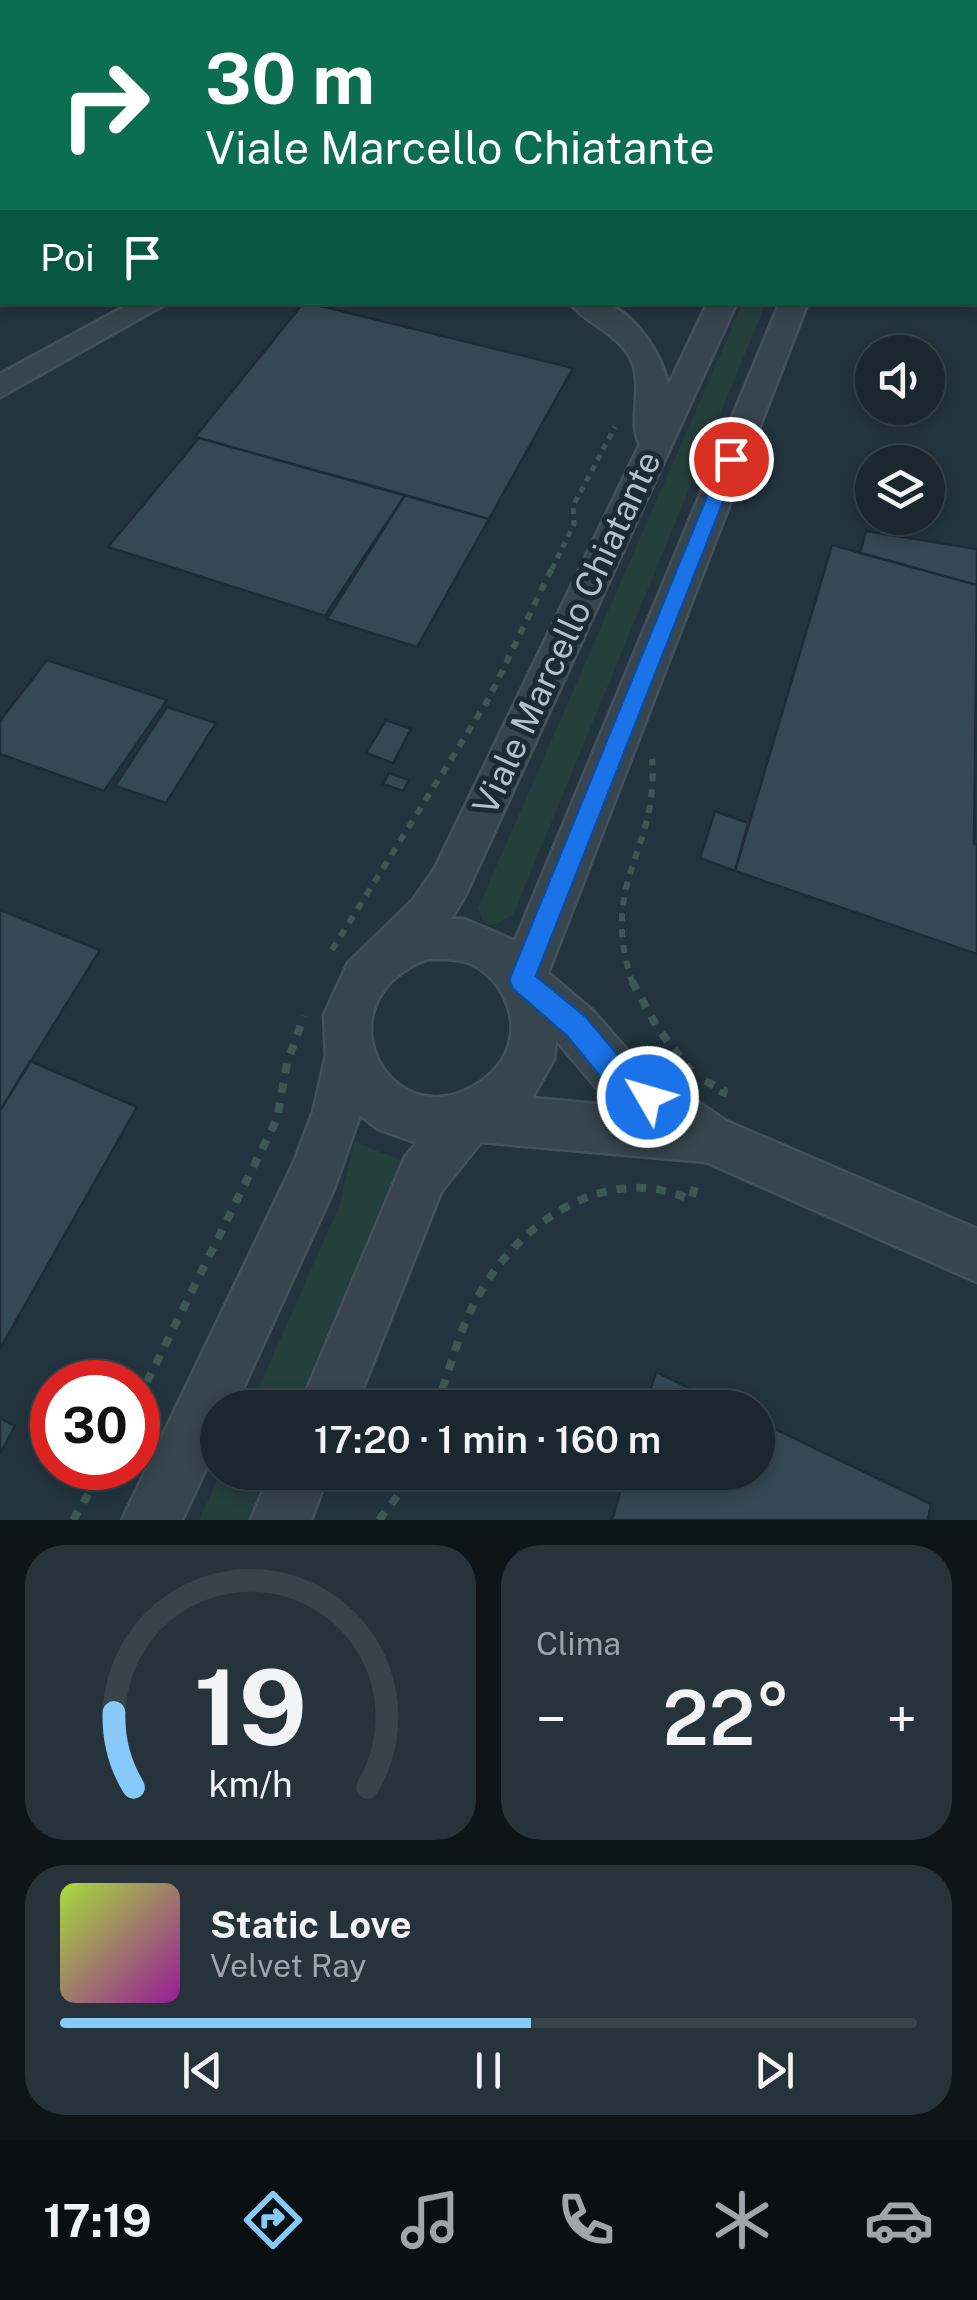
<!DOCTYPE html>
<html lang="it">
<meta charset="utf-8">
<style>
body{margin:0;font-family:"Public Sans",sans-serif;background:#27333a;color:#f1f3f6;height:100vh;display:flex;flex-direction:column;font-size:38px;white-space:nowrap}
*{box-sizing:border-box;margin:0}
p{font-size:32px;color:#9fa5aa}
.icon{flex:none;width:55px;height:55px;fill:none;stroke:currentColor;stroke-width:2;stroke-linecap:round;stroke-linejoin:round}
.map{position:relative;height:1520px;overflow:hidden}
.details{display:flex;flex-direction:column;gap:25px;padding:25px;background:#0e1519;flex:1}
.details>*{flex:none}
.hud{position:absolute;left:0px;top:0px;width:978px;height:305px;box-shadow:0 5px 15px #0003,0 0 0 2px #38444a;background:#0b6e4f;color:#fff;overflow:hidden}
.buttons{position:absolute;left:855px;top:335px;display:grid;gap:20px}
.buttons a{display:grid;place-items:center;width:90px;height:90px;border-radius:50%;background:#1a272e;box-shadow:0 5px 15px #0003,0 0 0 2px #38444a;font-size:50px}
.speed{position:absolute;left:30px;top:1360px;display:flex;gap:20px;font-size:50px;font-weight:700;text-align:center}
.speed>*{display:grid;place-content:center;width:130px;height:130px;border-radius:50%;background:#1a272e;box-shadow:0 5px 15px #0003,0 0 0 2px #38444a;line-height:1}
.speed .limit{border:15px solid #d22;background:#fff;color:#111}
.pin{position:absolute;display:grid;place-items:center;width:85px;height:85px;color:#fff;margin:-42px;border:5px solid #fff;border-radius:50%;box-shadow:0 2px 10px #0007}
.me{position:absolute;width:110px;margin:-55px;rotate:308deg;stroke-linejoin:round;filter:drop-shadow(0 0 8px #0008)}
.turn{display:flex;align-items:center;gap:35px;height:210px;padding:0 40px;font-size:45px}
.turn .icon{width:130px;height:130px;stroke-width:2.5}
.turn b{display:block;font-size:70px;line-height:85px}
.then{display:flex;align-items:center;height:95px;padding:0 40px;background:#0003;gap:20px;font-size:38px}
.big{font-size:75px;font-weight:600;line-height:1.1}
.details .card{flex:1;display:flex;flex-direction:column;justify-content:center;gap:15px;min-width:0;padding:0 35px;border-radius:40px;background:#27333a}
.details .dial{align-items:center;gap:0}
.dial svg{height:260px;overflow:visible;fill:none;stroke:#38444a;stroke-width:7;stroke-linecap:round;text-anchor:middle}
.dial text{fill:#f1f3f6;stroke:none}
.song{display:flex;align-items:center;gap:30px}
.cover{width:120px;height:120px;border-radius:15px;background:linear-gradient(135deg,hsl(80 70% 55%),hsl(300 70% 35%))}
.played{height:10px;border-radius:5px;background:linear-gradient(90deg,#87cafa 55%,#38444a 55%)}
.keys{display:flex;justify-content:space-around;direction:ltr}
.heat{display:flex;justify-content:space-between;align-items:center;font-size:55px;direction:ltr}
.details .tiles{flex:1;display:grid;gap:25px;grid-template-columns:1fr 1fr}
.card:last-child{grid-column:span 2}
.trip{position:absolute;left:200px;top:1390px;width:575px;height:100px;border-radius:50px;background:#1a272e;box-shadow:0 5px 15px #0003,0 0 0 2px #38444a;font-weight:600;line-height:100px;text-align:center}
.tabs{display:flex;height:160px;justify-content:space-around;align-items:center;background:#0a1012;color:#9fa5aa}
.tabs .icon{width:70px;height:70px}
.tabs .current{color:#87cafa}
.tabs b{font-size:45px;color:#f1f3f6}
.map>svg:first-child{display:block}
.green{fill:#253f3d}
.building{fill:#354954;stroke:#1e2c35;stroke-width:2.5}
.lines{fill:none;stroke-linecap:round;stroke-linejoin:round}
.minor-casing{stroke:#43515a;stroke-width:5}
.path-far2{stroke:#3e5754;stroke-width:5;stroke-dasharray:6 6;stroke-linecap:butt}
.path-far1{stroke:#3e5754;stroke-width:6;stroke-dasharray:8 8;stroke-linecap:butt}
.path{stroke:#3e5754;stroke-width:8;stroke-dasharray:10 10;stroke-linecap:butt}
.minor{fill:#37454e;fill-rule:evenodd}
.route{fill:#1a73e8;stroke:#114b97;stroke-width:2.5}
.labels{text-anchor:middle;stroke-width:10;stroke-linejoin:round;paint-order:stroke}
.street-label{font-size:35px;fill:#b3c0c9;stroke:#1c2a33}
</style>
<div class="map">
<svg width="977" height="1520" viewBox="0 0 977 1520">
<rect width="100%" height="100%" fill="#23343e"/>
<!-- green -->
<path class="green" d="M 743,303 L 766,303 L 513,915 L 494,925 L 483,920 L 478,908 Z
M 354,1142 L 401,1160 L 296,1407 L 250,1407 L 340,1204 Z
M 221,1472 L 269,1473 L 249,1520 L 199,1520 Z"/>
<!-- building -->
<path class="building" d="M 326,0 L 463,0 L 469,2 L 320,2 Z
M 304,302 L 573,368 L 489,519 L 195,437 Z
M 199,438 L 405,495 L 325,616 L 108,547 Z
M 405,495 L 489,519 L 417,647 L 327,619 Z
M 866,531 L 977,549 L 977,585 L 860,553 Z
M 832,545 L 977,585 L 974,844 L 977,845 L 977,954 L 735,871 Z
M 47,660 L 167,700 L 104,791 L 0,754 L 0,721 Z
M 167,707 L 216,723 L 166,803 L 115,786 Z
M 386,720 L 411,729 L 393,763 L 366,753 Z
M 389,773 L 409,780 L 403,791 L 383,784 Z
M 715,811 L 748,823 L 735,871 L 700,858 Z
M 0,910 L 100,950 L 0,1111 Z
M 30,1061 L 137,1107 L 0,1349 L 0,1111 Z
M 656,1372 L 730,1408 L 645,1408 Z
M 0,1418 L 15,1426 L 0,1454 Z
M 758,1421 L 931,1504 L 928,1520 L 612,1520 L 626,1472 L 758,1472 Z"/>
<g class="lines">
<!-- minor casing -->
<g class="minor-casing">
<path id="minor" d="M 906,0 L 926,0 L 928,2 L 907,2 Z
M 975,70 L 977,71 L 977,85 L 975,84 Z
M 133,302 L 169,302 L 0,397 L 0,374 Z
M 569,302 C 579,302 592,300 601,302 C 633,310 663,355 668,386 L 708,302 L 737,302 L 465,896 L 451,919 L 464,919 L 515,941 L 780,302 L 808,302 L 548,973 L 593,1011 L 635,1059 L 726,1121 L 977,1229 L 977,1282 L 706,1162 L 481,1142 L 441,1192 L 355,1408 L 299,1408 L 405,1157 L 417,1143 L 378,1129 L 360,1115 L 334,1189 L 234,1408 L 218,1408 L 218,1443 L 182,1520 L 122,1520 L 295,1160 L 313,1112 L 326,1056 L 324,1015 L 348,963 L 413,900 L 435,868 L 640,444 C 627,424 645,384 630,357 C 616,332 585,323 569,302 ZM 428,959 C 440,959 455,958 466,962 C 500,974 521,1016 507,1050 C 502,1064 489,1077 477,1084 C 389,1140 316,1001 428,959 ZM 556,1040 L 601,1093 L 620,1106 L 532,1098 L 554,1059 Z
M 271,1472 L 329,1472 L 311,1520 L 251,1520 Z"/>
</g>
<!-- path-far2 -->
<path class="path-far2" d="M 552,569 L 574,524 L 573,506 L 615,427"/>
<!-- path-far1 -->
<path class="path-far1" d="M 332,950 L 488,700 L 553,566
M 633,984 C 597,882 660,850 652,759"/>
<!-- path -->
<path class="path" d="M 632,981 L 658,1029 L 691,1071
M 705,1081 L 724,1090 L 722,1096
M 138,1400 L 277,1119 L 287,1063 L 304,1016
M 436,1408 C 450,1370 459,1328 480,1293 C 521,1221 609,1161 691,1200 L 697,1180
M 73,1520 L 104,1468
M 379,1520 L 406,1485 L 411,1472"/>
<!-- minor -->
<use href="#minor" class="minor"/>
</g>
<!-- route -->
<path class="route" d="M 731,453 L 740,459 L 536,976 L 586,1017 L 627,1066 L 658,1087 L 662,1097 L 658,1106 L 648,1111 L 608,1086 L 567,1036 L 513,989 L 509,980 L 722,459 Z"/>
<g class="labels">
<!-- street labels -->
<g class="street-label">
<text transform="translate(567 633) rotate(-65)" y="12">Viale Marcello Chiatante</text>
</g>
</g>
</svg>
<div class="buttons">
<a><svg class="icon" aria-label="sound" viewBox="0 0 24 24"><path d="M4 9h4l5-4v14l-5-4H4zM17 9q2 3 0 6"/></svg></a>
<a><svg class="icon" aria-label="layers" viewBox="0 0 24 24"><path d="M12 4l9 5-9 5-9-5zM3 14l9 5 9-5"/></svg></a>
</div>
<div class="speed"><div class="limit">30</div></div>
<div class="pin" style="left:731px;top:459px;background:#d93025"><svg class="icon" aria-label="arrive" viewBox="0 0 24 24"><path d="M6 21V4h12l-3 4 3 4H6"/></svg></div>
<svg class="me" style="left:648px;top:1097px" viewBox="-20 -20 40 40"><circle r="17" fill="#1a73e8" stroke="#fff" stroke-width="3"/><path d="M0-11L8 9 0 5-8 9z" fill="#fff"/></svg>
<div class="trip">17:20 · 1 min · 160 m</div>
<div class="hud">
<div class="turn"><svg class="icon" aria-label="right" viewBox="0 0 24 24"><path d="M7 20v-9h11M14 6l5 5-5 5"/></svg><div><b>30 m</b>Viale Marcello Chiatante</div></div>
<div class="then">Poi<svg class="icon" aria-label="arrive" viewBox="0 0 24 24"><path d="M6 21V4h12l-3 4 3 4H6"/></svg></div>
</div>
</div>
<section class="details">
<div class="tiles">
<div class="card dial"><svg viewBox="0 0 100 80">
<path d="M14 69A42 42 0 1 1 86 69"/>
<path d="M14 69A42 42 0 0 1 8 46" stroke="#87cafa"/>
<text x="50" y="56" font-size="32" font-weight="700">19</text>
<text x="50" y="72" font-size="11">km/h</text>
</svg></div>
<div class="card"><p>Clima</p>
<div class="heat"><a>−</a><b class="big">22°</b><a>+</a></div>
</div>
<div class="card">
<div class="song"><i class="cover"></i><div><b>Static Love</b><p>Velvet Ray</p></div></div>
<div class="played"></div>
<div class="keys"><svg class="icon" aria-label="previous" viewBox="0 0 24 24"><path d="M18 5L8 12l10 7zM5 5v14"/></svg><svg class="icon" aria-label="pause" viewBox="0 0 24 24"><path d="M8 5v14M16 5v14"/></svg><svg class="icon" aria-label="next" viewBox="0 0 24 24"><path d="M6 5l10 7-10 7zM19 5v14"/></svg></div>
</div>
</div>
</section>
<nav class="tabs">
<b>17:19</b>
<svg class="icon current" aria-label="directions" viewBox="0 0 24 24"><path d="M12 3l9 9-9 9-9-9zM9 14v-3h6M13 9l2 2-2 2"/></svg>
<svg class="icon" aria-label="music" viewBox="0 0 24 24"><path d="M9 18V5l10-2v13"/><circle cx="6" cy="18" r="3"/><circle cx="16" cy="16" r="3"/></svg>
<svg class="icon" aria-label="phone" viewBox="0 0 24 24"><path d="M5 4h4l2 5-3 2q2 4 5 5l2-3 5 2v4C11 20 4 13 5 4z"/></svg>
<svg class="icon" aria-label="climate" viewBox="0 0 24 24"><path d="M12 3v18M4 7l16 10M4 17L20 7"/></svg>
<svg class="icon" aria-label="car" viewBox="0 0 24 24"><path d="M5 17H2v-5l4-1 3-4h7l3 4 3 1v5h-3M9 17h6M6 11h13"/><circle cx="7" cy="17" r="2"/><circle cx="17" cy="17" r="2"/></svg>
</nav>
